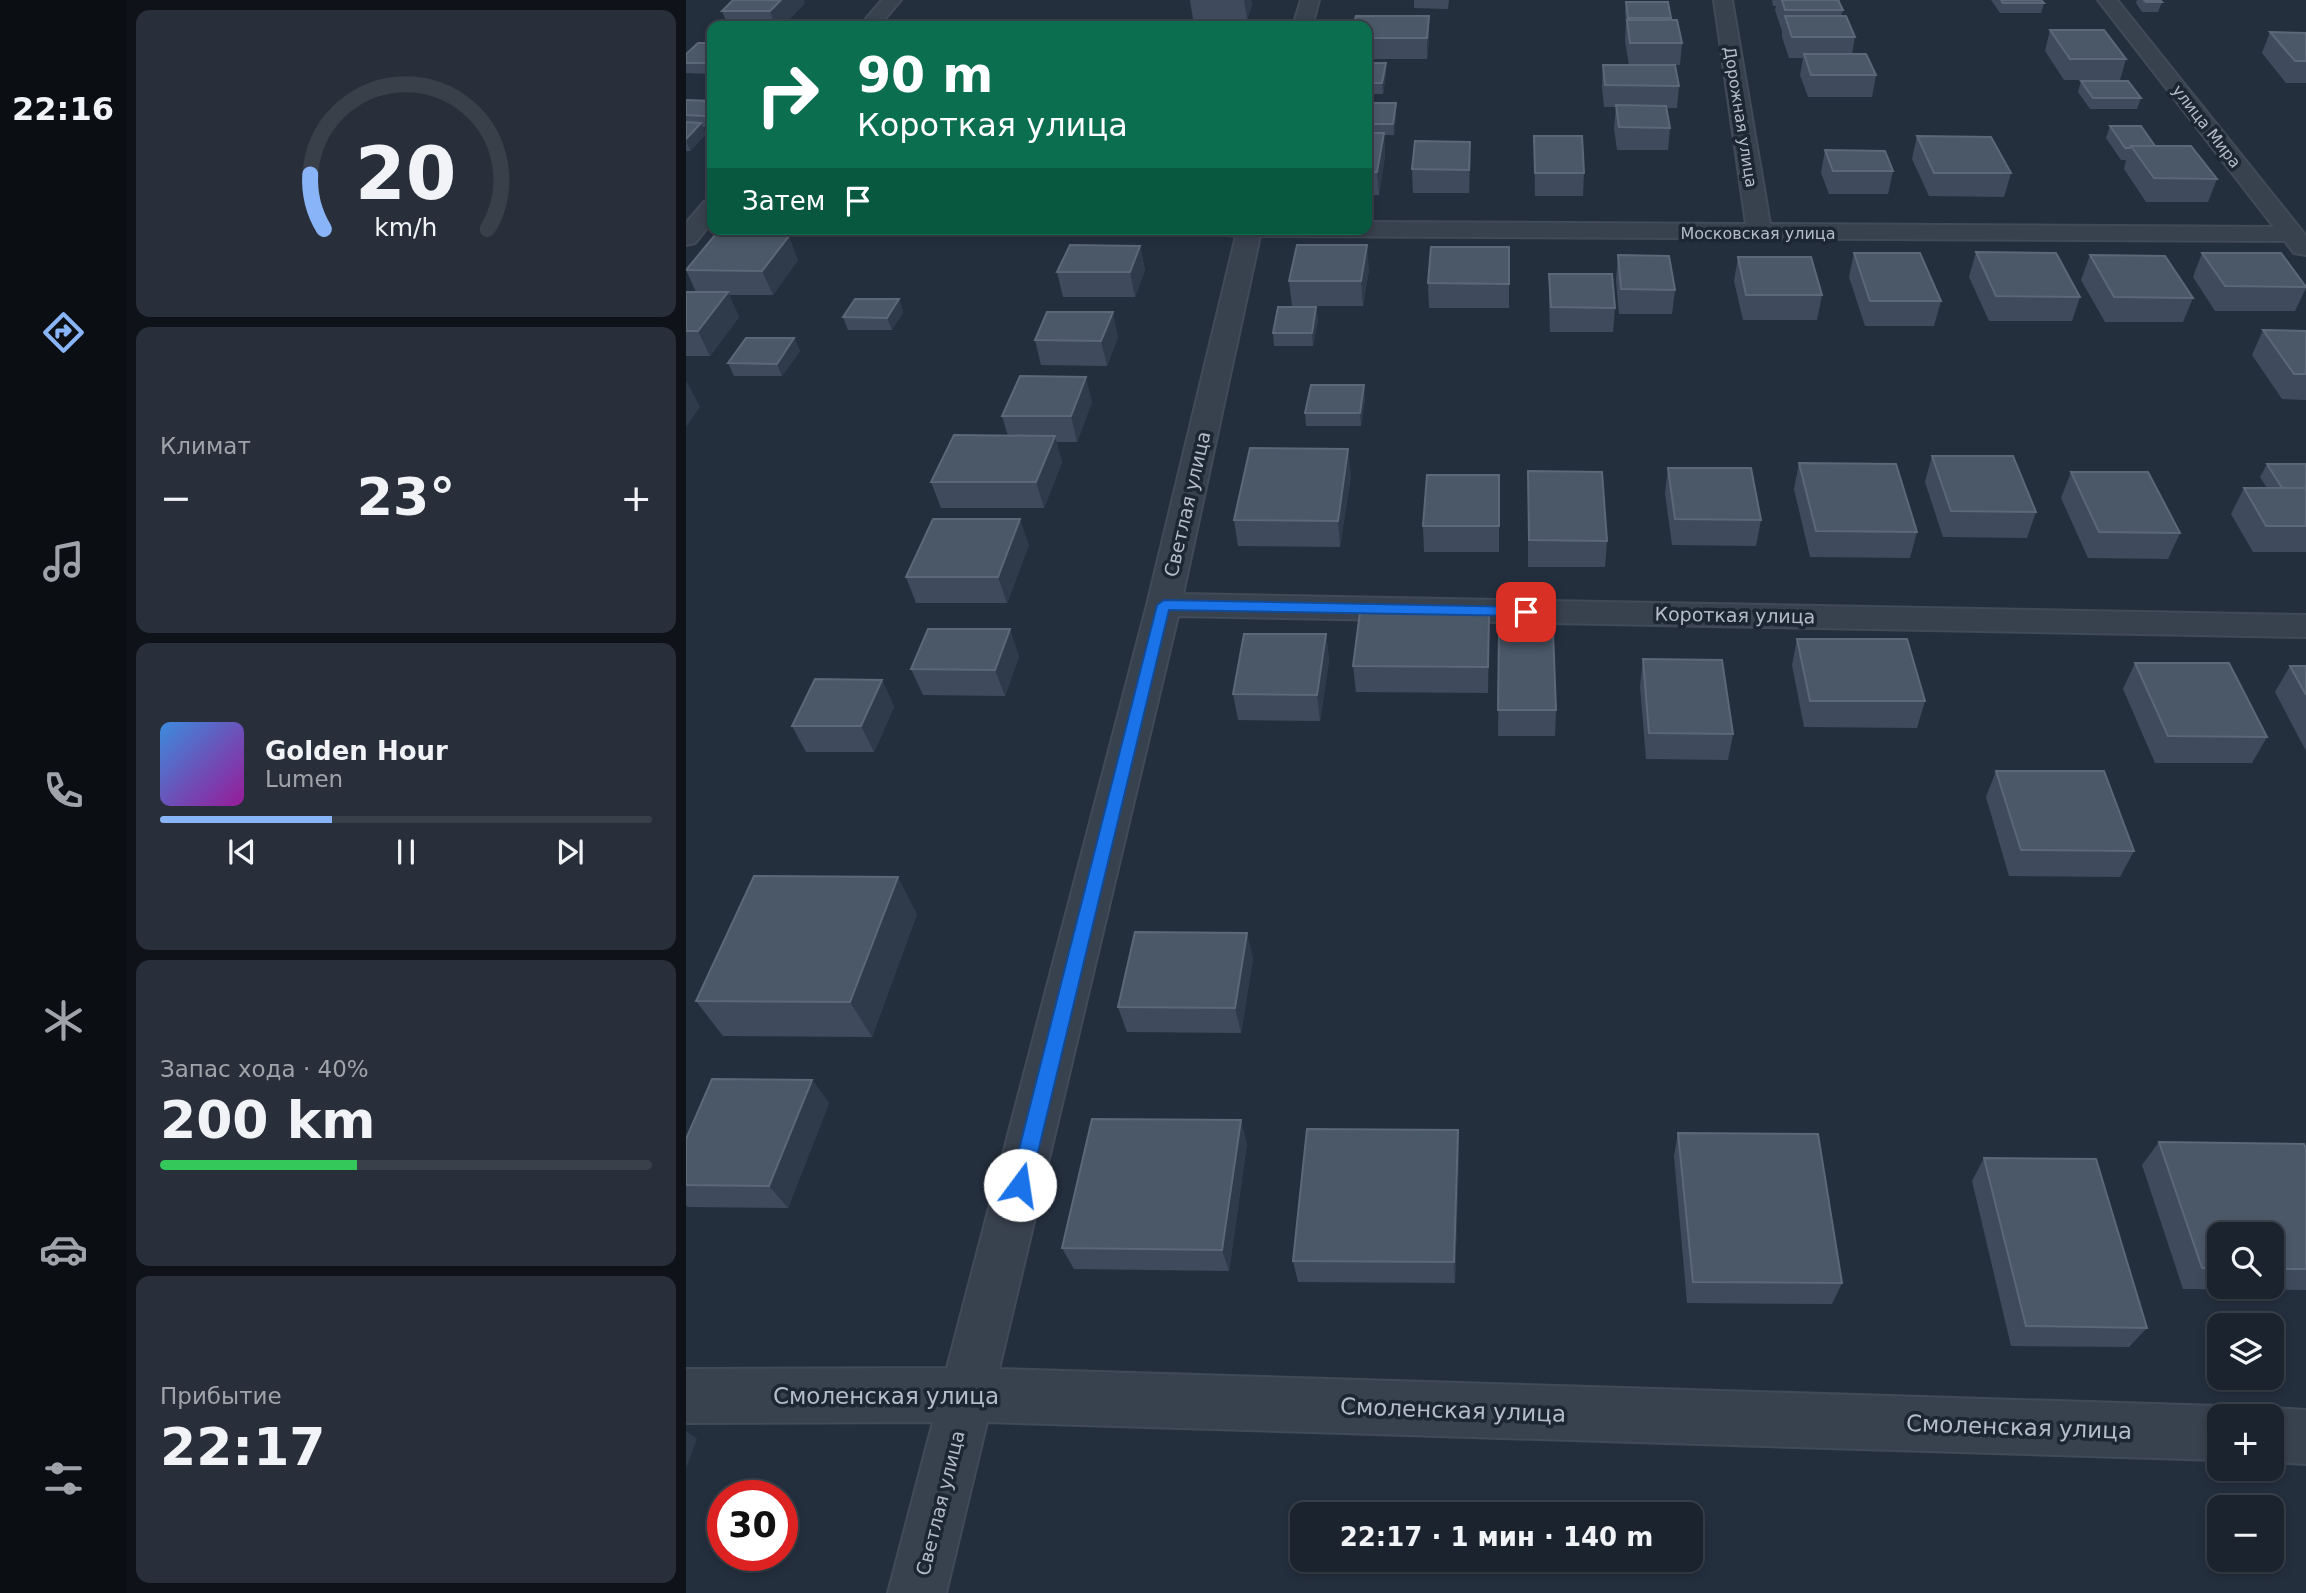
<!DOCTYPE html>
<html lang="ru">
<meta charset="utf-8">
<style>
body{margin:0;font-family:"DejaVu Sans",sans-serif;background:#282f3a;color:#f1f3f6;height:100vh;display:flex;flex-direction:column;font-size:26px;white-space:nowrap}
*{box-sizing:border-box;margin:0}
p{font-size:23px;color:#a0a4aa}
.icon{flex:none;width:38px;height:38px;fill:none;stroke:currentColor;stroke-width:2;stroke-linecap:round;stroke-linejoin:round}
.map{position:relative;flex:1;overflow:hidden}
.side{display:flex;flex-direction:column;gap:10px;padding:10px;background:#0f1319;width:560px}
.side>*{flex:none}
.banner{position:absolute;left:21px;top:21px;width:665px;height:214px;border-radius:14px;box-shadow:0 4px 10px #0003,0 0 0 2px #39404a;background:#0b6e4f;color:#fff;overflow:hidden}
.fabs{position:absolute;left:1521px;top:1222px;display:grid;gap:14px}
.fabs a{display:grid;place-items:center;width:77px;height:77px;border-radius:14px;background:#1b232e;box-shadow:0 4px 10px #0003,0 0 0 2px #39404a;font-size:35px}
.speed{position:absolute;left:21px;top:1480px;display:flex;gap:14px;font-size:35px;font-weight:700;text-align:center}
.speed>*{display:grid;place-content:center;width:91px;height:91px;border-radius:50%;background:#1b232e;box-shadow:0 4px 10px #0003,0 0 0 2px #39404a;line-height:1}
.speed .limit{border:10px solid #d22;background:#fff;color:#111}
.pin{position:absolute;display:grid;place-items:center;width:60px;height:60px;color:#fff;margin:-30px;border-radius:14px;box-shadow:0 4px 10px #0006}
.me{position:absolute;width:77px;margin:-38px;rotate:14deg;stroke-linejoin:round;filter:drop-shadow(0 0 5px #0008)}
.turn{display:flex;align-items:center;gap:24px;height:147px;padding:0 35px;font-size:32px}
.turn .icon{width:91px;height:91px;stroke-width:2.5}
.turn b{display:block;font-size:49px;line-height:60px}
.then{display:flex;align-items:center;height:66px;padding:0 35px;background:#0003;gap:14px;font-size:26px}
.big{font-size:52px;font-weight:800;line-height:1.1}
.side .tile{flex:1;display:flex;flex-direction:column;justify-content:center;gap:10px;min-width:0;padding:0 24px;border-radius:14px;background:#282f3a}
.side .dial{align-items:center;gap:0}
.dial svg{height:182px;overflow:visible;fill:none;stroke:#39404a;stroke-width:7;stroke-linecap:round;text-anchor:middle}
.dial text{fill:#f1f3f6;stroke:none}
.song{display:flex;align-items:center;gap:21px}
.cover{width:84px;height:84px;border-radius:10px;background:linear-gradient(135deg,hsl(210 70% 55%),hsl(300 70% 35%))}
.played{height:7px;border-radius:4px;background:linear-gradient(90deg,#8ab4f8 35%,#39404a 35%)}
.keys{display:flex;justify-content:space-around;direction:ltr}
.heat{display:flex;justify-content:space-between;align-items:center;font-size:38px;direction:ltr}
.charge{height:10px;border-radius:5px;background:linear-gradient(90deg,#34c759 40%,#39404a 0)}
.trip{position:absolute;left:604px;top:1502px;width:413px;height:70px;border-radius:14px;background:#1b232e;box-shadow:0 4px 10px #0003,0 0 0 2px #39404a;font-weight:800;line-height:70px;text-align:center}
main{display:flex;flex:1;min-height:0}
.dock{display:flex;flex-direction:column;width:126px;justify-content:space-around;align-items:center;background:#0b0e12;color:#a0a4aa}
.dock .icon{width:49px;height:49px}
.dock .current{color:#8ab4f8}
.dock b{font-size:32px;color:#f1f3f6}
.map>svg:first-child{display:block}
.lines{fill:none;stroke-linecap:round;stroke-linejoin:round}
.minor-casing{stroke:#414a57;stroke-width:4}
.minor{fill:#38414e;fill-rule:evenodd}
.wall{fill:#3f4b5c;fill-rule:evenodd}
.shaded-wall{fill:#2f3b4b}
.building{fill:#4b5868;stroke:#5c6777;stroke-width:2}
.route{fill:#1a73e8;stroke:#114b97;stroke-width:2}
.labels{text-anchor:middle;stroke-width:7;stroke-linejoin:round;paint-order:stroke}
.far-street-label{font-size:16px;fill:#b4bcc9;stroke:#1d2633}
.street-label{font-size:19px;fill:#b4bcc9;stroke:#1d2633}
.near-street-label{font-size:23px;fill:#b4bcc9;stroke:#1d2633}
</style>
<main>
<nav class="dock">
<b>22:16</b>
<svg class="icon current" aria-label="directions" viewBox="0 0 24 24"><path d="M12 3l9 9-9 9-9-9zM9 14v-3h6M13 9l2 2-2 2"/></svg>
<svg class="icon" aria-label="music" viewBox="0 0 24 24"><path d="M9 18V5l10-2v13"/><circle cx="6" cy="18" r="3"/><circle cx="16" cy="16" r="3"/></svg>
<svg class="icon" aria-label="phone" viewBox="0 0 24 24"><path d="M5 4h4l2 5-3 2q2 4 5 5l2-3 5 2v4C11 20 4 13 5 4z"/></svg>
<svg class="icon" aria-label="climate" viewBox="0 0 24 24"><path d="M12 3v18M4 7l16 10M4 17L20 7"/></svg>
<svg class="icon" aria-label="car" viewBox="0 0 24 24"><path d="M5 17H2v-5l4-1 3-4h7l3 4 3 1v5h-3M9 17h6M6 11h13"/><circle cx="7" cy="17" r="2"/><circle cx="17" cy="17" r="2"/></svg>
<svg class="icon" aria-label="filters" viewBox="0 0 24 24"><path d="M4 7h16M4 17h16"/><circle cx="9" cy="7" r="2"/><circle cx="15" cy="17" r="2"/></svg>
</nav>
<section class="side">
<div class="tile dial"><svg viewBox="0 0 100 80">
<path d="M14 69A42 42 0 1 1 86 69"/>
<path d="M14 69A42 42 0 0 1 8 45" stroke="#8ab4f8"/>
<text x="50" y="56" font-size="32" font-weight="700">20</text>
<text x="50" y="72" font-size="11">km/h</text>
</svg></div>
<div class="tile"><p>Климат</p>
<div class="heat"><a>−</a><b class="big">23°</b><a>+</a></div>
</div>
<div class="tile">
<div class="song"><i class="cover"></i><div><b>Golden Hour</b><p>Lumen</p></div></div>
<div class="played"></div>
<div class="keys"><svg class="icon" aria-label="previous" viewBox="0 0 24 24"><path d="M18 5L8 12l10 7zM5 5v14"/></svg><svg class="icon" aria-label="pause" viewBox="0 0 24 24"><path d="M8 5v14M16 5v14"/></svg><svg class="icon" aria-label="next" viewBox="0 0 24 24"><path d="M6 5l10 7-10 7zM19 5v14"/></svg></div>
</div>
<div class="tile"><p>Запас хода · 40%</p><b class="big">200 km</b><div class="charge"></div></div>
<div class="tile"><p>Прибытие</p><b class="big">22:17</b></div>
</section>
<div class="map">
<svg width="1620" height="1593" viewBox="0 0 1620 1593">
<rect width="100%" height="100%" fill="#242f3e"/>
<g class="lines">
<!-- minor casing -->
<g class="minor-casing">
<path id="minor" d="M 196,0 L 215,0 L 193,26 L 174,26 Z
M 615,0 L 633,0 L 626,26 L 607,26 Z
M 1028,0 L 1046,0 L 1084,224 L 1588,227 L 1412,0 L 1431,0 L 1620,236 L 1620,255 L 1608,253 L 1599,241 L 574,236 L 497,594 L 1620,615 L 1620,637 L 492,616 L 313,1369 L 1533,1406 L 1553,1416 L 1533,1416 L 1533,1460 L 301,1422 L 260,1593 L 202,1593 L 247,1422 L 0,1423 L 0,1369 L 261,1368 L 461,605 L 550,236 L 531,234 L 528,229 L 681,229 L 681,222 L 1060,224 Z
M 26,200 L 26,222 L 9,243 L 0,245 L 0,223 L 18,202 Z
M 1586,1408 L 1620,1410 L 1620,1464 L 1586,1462 L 1586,1416 L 1567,1416 Z"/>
</g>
<!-- minor -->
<use href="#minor" class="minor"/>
</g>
<!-- wall -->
<path class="wall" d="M 504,0 L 565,0 L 566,4 L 561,19 L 507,19 Z
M 728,0 L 763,0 L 762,9 L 728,8 Z
M 1086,0 L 1154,0 L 1154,4 L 1157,10 L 1155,16 L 1169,37 L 1166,54 L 1190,75 L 1186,97 L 1122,97 L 1114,75 L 1117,58 L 1103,58 L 1096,37 L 1096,31 L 1089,10 L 1090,6 L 1087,6 Z
M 1305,0 L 1355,0 L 1358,3 L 1355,13 L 1314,13 Z
M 1451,0 L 1474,0 L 1476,2 L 1472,12 L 1456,12 L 1450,3 Z
M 940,2 L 985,18 L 985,20 L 996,43 L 994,65 L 943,65 L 939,41 L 940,23 L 939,12 Z
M 119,3 L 97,26 L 42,26 L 36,11 Z
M 743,16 L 743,37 L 741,59 L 681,59 L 681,26 Z
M 1364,30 L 1440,59 L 1434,80 L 1378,80 L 1359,51 Z
M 1584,32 L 1620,33 L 1620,83 L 1600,83 L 1576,53 Z
M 26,43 L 26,74 L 0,73 L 0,54 Z
M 681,63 L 700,74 L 697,94 L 681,94 Z
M 917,65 L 993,86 L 991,108 L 981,108 L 984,128 L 982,150 L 931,150 L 928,128 L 930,107 L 918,107 L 916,87 Z
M 1395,81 L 1455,98 L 1451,109 L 1404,109 L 1392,92 Z
M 0,100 L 26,101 L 25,127 L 17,127 L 20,134 L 4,151 L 0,151 Z
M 681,103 L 710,114 L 708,135 L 698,135 L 699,156 L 693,195 L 681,195 Z
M 1424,126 L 1469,146 L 1531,179 L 1522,202 L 1460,202 L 1438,169 L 1440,160 L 1435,160 L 1420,138 Z
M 848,136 L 898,173 L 897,196 L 849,196 Z
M 1231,136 L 1325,173 L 1318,197 L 1243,196 L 1226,159 Z
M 784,142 L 783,193 L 727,193 L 726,169 Z
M 1139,150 L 1207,171 L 1202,194 L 1143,194 L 1135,173 Z
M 454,246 L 459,270 L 449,297 L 377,297 L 371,272 Z
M 823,247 L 823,308 L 743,308 L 742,283 Z
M 1290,252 L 1394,297 L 1386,321 L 1303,321 L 1283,277 Z
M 1168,253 L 1255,301 L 1248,326 L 1179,326 L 1163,277 Z
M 1516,253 L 1620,286 L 1620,288 L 1609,311 L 1529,311 L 1507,277 Z
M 932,255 L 989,290 L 986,314 L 933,314 L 930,280 Z
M 1404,255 L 1507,298 L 1497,322 L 1419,322 L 1395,280 Z
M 1052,257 L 1136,295 L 1131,320 L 1057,320 L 1048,281 Z
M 112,260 L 87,295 L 43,295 L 53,317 L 24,356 L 0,356 L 0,292 L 10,292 L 0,270 Z
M 683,269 L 677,306 L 606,306 L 603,281 Z
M 863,274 L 929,308 L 927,332 L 864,332 L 863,298 Z
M 213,299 L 217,312 L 206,330 L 162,330 L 157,317 Z
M 630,307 L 632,320 L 627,346 L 588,346 L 587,333 Z
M 1577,330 L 1620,331 L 1620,400 L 1596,399 L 1566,355 Z
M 432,337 L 421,366 L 355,365 L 349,340 Z
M 108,338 L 114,351 L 96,376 L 48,376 L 42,363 Z
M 679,398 L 675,426 L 620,426 L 619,413 Z
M 406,402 L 391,442 L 370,442 L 376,462 L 358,508 L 255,508 L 245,482 L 322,436 L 316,416 Z
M 1246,456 L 1350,512 L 1341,538 L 1257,537 L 1239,482 Z
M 1113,463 L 1231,532 L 1224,558 L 1124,557 L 1108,489 Z
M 1581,464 L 1620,464 L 1620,552 L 1567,552 L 1545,514 L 1558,488 L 1581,488 L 1574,477 Z
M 982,468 L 1075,520 L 1070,546 L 986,545 L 979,493 Z
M 842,471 L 921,541 L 919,567 L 842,567 Z
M 1385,472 L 1494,533 L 1482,559 L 1402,558 L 1375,498 Z
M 665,475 L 654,547 L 552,546 L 548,520 Z
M 813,475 L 813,552 L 738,552 L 737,526 Z
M 343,545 L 321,603 L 230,603 L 220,577 Z
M 813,631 L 870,710 L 869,736 L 812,736 Z
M 640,634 L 643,660 L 634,721 L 552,720 L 547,694 Z
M 803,639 L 802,693 L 670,692 L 667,666 Z
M 1111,639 L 1239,701 L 1231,728 L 1118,727 L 1106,665 Z
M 333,656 L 319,696 L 237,695 L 225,669 Z
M 957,659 L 1047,734 L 1042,760 L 960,759 L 954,686 Z
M 1449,663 L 1581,737 L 1566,763 L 1469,763 L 1437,689 Z
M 1604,666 L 1620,666 L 1620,751 L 1589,692 Z
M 196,680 L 208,707 L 188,752 L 120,752 L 106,726 Z
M 1310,771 L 1448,851 L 1434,877 L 1323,876 L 1300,797 Z
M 231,914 L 186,1037 L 37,1036 L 10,1001 Z
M 567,958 L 555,1033 L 441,1032 L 432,1007 Z
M 126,1080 L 143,1103 L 102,1208 L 2,1207 L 0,1205 L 0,1139 Z
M 772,1130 L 773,1153 L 769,1283 L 612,1282 L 607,1261 Z
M 992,1133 L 1156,1283 L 1146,1304 L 1001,1303 L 988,1156 Z
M 1473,1142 L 1620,1149 L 1620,1290 L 1497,1289 L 1456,1165 ZM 1533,1234 L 1586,1234 L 1586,1286 L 1533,1286 Z
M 561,1143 L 543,1271 L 388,1269 L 376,1248 Z
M 1298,1158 L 1461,1328 L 1443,1347 L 1325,1346 L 1286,1181 Z"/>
<!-- shaded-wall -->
<path class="shaded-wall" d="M 95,0 L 118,0 L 119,3 L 97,26 L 89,26 L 84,11 Z
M 558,0 L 565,0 L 566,4 L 561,19 Z
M 743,16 L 743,37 L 741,59 L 741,38 Z
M 700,63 L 700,74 L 697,94 L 696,83 Z
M 710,103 L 710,114 L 708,135 L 707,124 Z
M 26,109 L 26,126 L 25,127 L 20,116 Z
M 15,123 L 20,134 L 4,151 L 0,139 Z
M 698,133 L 699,156 L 693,195 L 691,172 Z
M 784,142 L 785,164 L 783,193 L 783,170 Z
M 103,236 L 112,260 L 87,295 L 76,271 Z
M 681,245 L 683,269 L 677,306 L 675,281 Z
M 454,246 L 459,270 L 449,297 L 444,272 Z
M 42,292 L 53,317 L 24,356 L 12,331 Z
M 213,299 L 217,312 L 206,330 L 201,318 Z
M 630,307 L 632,320 L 627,346 L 626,333 Z
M 427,312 L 432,337 L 421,366 L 415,341 Z
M 108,338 L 114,351 L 96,376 L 91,364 Z
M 400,377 L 406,402 L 391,442 L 385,416 Z
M 1,382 L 14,407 L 0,427 L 0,384 Z
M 678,385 L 679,398 L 675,426 L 674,413 Z
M 369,436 L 376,462 L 358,508 L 350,482 Z
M 662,449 L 665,475 L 654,547 L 652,521 Z
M 334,519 L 343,545 L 321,603 L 312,577 Z
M 324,629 L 333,656 L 319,696 L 309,670 Z
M 640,634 L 643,660 L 634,721 L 631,695 Z
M 196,680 L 208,707 L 188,752 L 175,726 Z
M 212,877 L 231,914 L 186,1037 L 164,1002 Z
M 561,933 L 567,958 L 555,1033 L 549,1008 Z
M 126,1080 L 143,1103 L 102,1208 L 83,1186 Z
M 555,1120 L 561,1143 L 543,1271 L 536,1250 Z
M 772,1130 L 773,1153 L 769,1283 L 768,1262 Z
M 0,1431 L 11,1439 L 0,1468 Z"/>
<!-- building -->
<path class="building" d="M 47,0 L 95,0 L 84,11 L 36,11 Z
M 1096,0 L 1152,0 L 1157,10 L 1099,10 Z
M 1315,0 L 1355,0 L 1358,3 L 1317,3 Z
M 1458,0 L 1474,0 L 1476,2 L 1460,2 Z
M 940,2 L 982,2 L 985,18 L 942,18 Z
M 670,16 L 743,16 L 741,38 L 681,38 L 681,26 L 667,26 Z
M 1099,16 L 1160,16 L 1169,37 L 1106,37 Z
M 941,20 L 991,20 L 996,43 L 944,43 Z
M 1364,30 L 1418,30 L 1440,59 L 1384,59 Z
M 1584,32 L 1620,33 L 1620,61 L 1609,61 Z
M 12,43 L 26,43 L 26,63 L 0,63 L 0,54 Z
M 1118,54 L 1180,54 L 1190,75 L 1125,75 Z
M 681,63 L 700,63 L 696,83 L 681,83 Z
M 917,65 L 989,65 L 993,86 L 919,85 Z
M 1395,81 L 1442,81 L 1455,98 L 1407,98 Z
M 0,100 L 26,101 L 26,109 L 20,116 L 0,115 Z
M 681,103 L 710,103 L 707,124 L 681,124 Z
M 930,105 L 980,106 L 984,128 L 933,127 Z
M 0,122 L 15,123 L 0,139 Z
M 1424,126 L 1455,126 L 1469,146 L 1445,146 L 1444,148 L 1439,148 Z
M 681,133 L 698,133 L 691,172 L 681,172 Z
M 848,136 L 896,136 L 898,173 L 849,173 Z
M 1231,136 L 1305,137 L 1325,173 L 1248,173 Z
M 729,141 L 784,142 L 783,170 L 726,169 Z
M 1445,146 L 1505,146 L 1531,179 L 1468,178 Z
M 1139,150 L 1199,151 L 1207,171 L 1147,171 Z
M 29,235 L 103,236 L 76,271 L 0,270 Z
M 384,245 L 454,246 L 444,272 L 371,272 Z
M 611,245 L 681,245 L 675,281 L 603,281 Z
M 745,247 L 823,247 L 823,284 L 742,283 Z
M 1290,252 L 1370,253 L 1394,297 L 1310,296 Z
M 1168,253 L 1234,253 L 1255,301 L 1184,301 Z
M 1516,253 L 1595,253 L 1620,287 L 1539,286 Z
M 932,255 L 983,256 L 989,290 L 935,289 Z
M 1404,255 L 1479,256 L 1507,298 L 1428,297 Z
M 1052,257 L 1125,257 L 1136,295 L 1060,295 Z
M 863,274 L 926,274 L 929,308 L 865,307 Z
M 0,292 L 42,292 L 12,331 L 0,331 Z
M 169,299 L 213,299 L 201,318 L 157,317 Z
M 592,307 L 630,307 L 626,333 L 587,333 Z
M 361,312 L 427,312 L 415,341 L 349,340 Z
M 1577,330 L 1620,331 L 1620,374 L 1608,374 Z
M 60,338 L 108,338 L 91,364 L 42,363 Z
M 334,376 L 400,377 L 385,416 L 316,416 Z
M 625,385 L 678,385 L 674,413 L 619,413 Z
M 268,435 L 369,436 L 350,482 L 245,482 Z
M 564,448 L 662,449 L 652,521 L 548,520 Z
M 1246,456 L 1327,456 L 1350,512 L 1265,511 Z
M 1113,463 L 1210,464 L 1231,532 L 1130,531 Z
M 1581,464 L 1620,464 L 1620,488 L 1596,488 Z
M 982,468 L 1065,468 L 1075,520 L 989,519 Z
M 842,471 L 916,472 L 921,541 L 843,540 Z
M 1385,472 L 1462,472 L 1494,533 L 1413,532 Z
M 741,475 L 813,475 L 813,526 L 737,526 Z
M 1558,488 L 1620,488 L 1620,526 L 1580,526 Z
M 247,519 L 334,519 L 312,577 L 220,577 Z
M 674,612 L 803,613 L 802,667 L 667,666 Z
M 242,629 L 324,629 L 309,670 L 225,669 Z
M 813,631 L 867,631 L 870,710 L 812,710 Z
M 558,634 L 640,634 L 631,695 L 547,694 Z
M 1111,639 L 1221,639 L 1239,701 L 1124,701 Z
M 957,659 L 1036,660 L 1047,734 L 963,733 Z
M 1449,663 L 1543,663 L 1581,737 L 1482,736 Z
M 1604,666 L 1620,666 L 1620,695 Z
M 129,679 L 196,680 L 175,726 L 106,726 Z
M 1310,771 L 1418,771 L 1448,851 L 1335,850 Z
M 68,876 L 212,877 L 164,1002 L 10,1001 Z
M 449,932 L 561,933 L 549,1008 L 432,1007 Z
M 26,1079 L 126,1080 L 83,1186 L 0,1185 L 0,1139 Z
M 406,1119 L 555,1120 L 536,1250 L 376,1248 Z
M 621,1129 L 772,1130 L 768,1262 L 607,1261 Z
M 992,1133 L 1132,1134 L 1156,1283 L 1007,1282 Z
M 1473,1142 L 1618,1144 L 1620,1149 L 1620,1269 L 1586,1269 L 1586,1234 L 1533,1234 L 1533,1268 L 1516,1268 Z
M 1298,1158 L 1410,1159 L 1461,1328 L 1340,1326 Z"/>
<!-- route -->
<path class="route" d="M 478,600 L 840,607 L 847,612 L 840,616 L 483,610 L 344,1185 L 341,1191 L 334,1194 L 327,1191 L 324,1185 L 471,605 Z"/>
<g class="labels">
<!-- far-street labels -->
<g class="far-street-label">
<text transform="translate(1055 117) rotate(81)" y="6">Дорожная улица</text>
<text transform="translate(1521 126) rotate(52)" y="6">улица Мира</text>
<text x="1072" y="239">Московская улица</text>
</g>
<!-- street labels -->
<g class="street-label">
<text transform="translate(501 504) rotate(-77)" y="7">Светлая улица</text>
<text transform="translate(1049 615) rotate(1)" y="7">Короткая улица</text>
<text transform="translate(254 1503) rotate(-76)" y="7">Светлая улица</text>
</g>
<!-- near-street labels -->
<g class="near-street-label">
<text x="200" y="1404">Смоленская улица</text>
<text transform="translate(767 1410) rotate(2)" y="8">Смоленская улица</text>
<text transform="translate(1333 1427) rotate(2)" y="8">Смоленская улица</text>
</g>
</g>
</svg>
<div class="fabs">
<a><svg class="icon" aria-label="search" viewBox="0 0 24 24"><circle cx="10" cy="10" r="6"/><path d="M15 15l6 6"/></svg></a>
<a><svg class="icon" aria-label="layers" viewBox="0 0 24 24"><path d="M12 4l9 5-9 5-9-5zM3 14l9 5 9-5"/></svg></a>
<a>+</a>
<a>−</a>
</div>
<div class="speed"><div class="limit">30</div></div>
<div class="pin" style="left:840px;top:612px;background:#d93025"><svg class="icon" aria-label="arrive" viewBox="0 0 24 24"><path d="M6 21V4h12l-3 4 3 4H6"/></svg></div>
<svg class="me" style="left:334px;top:1185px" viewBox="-20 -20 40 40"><circle r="19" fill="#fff"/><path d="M0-13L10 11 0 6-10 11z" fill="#1a73e8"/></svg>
<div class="trip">22:17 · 1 мин · 140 m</div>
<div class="banner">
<div class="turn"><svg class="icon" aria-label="right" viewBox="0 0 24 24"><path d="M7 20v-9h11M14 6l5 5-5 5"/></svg><div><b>90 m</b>Короткая улица</div></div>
<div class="then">Затем<svg class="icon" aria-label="arrive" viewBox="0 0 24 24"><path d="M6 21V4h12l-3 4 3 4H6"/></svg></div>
</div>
</div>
</main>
